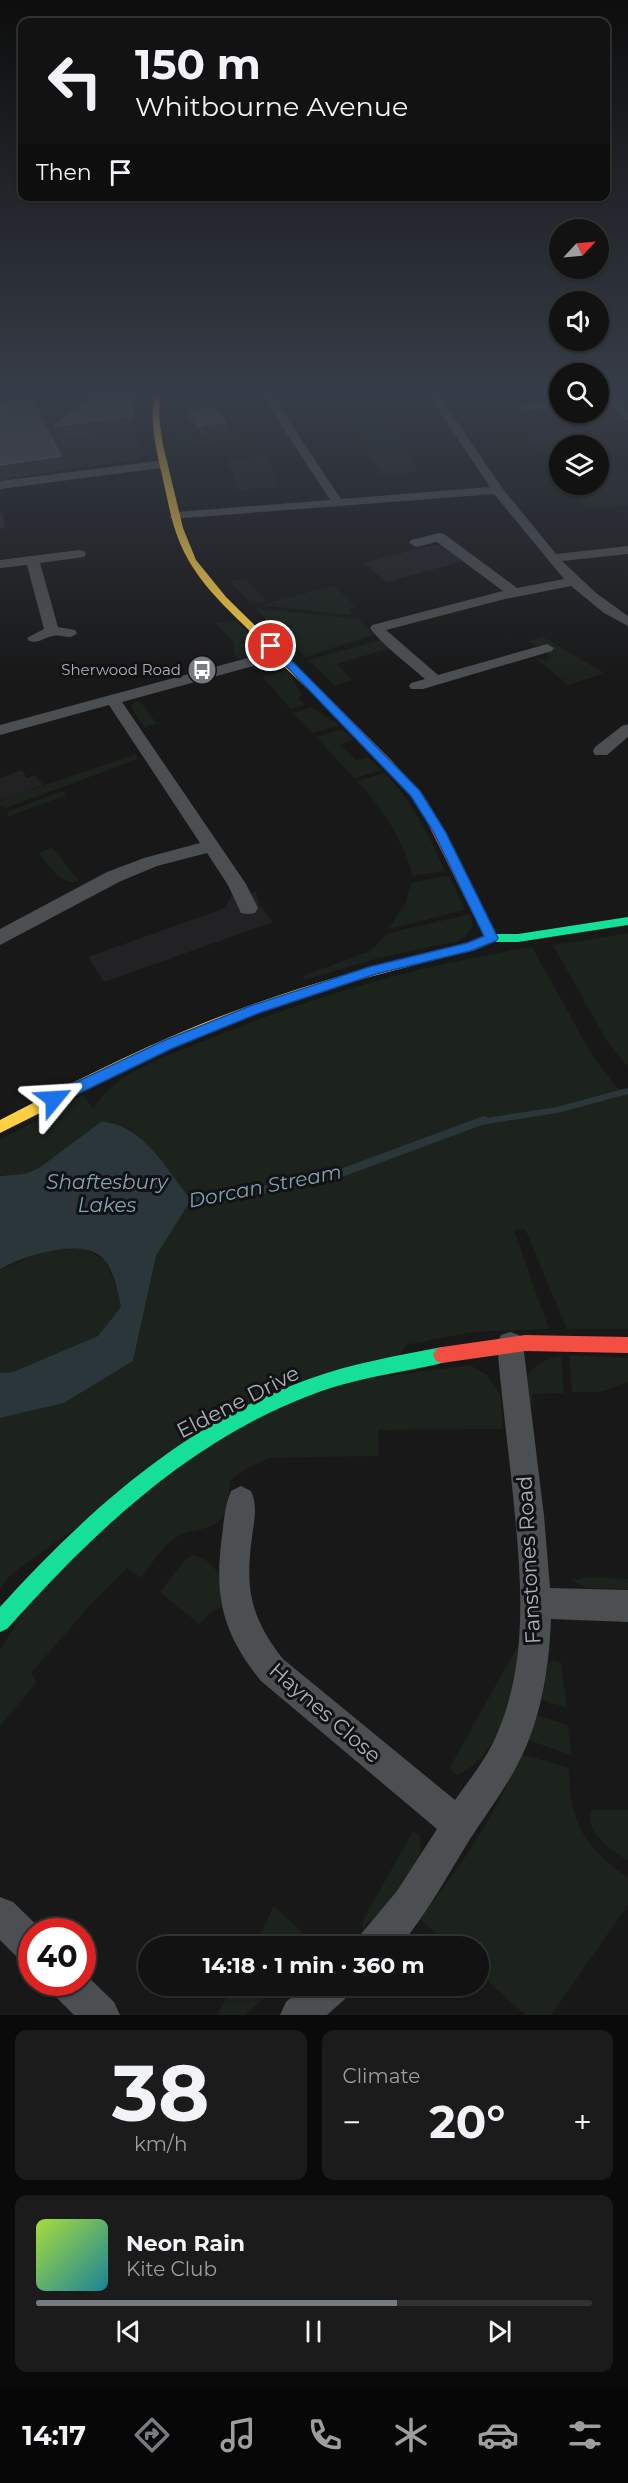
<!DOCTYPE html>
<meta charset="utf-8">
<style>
body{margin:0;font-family:Montserrat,sans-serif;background:#1b1b1b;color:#f1f3f6;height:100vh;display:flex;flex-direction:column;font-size:22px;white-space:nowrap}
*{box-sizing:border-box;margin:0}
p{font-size:20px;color:#9c9e9f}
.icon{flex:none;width:33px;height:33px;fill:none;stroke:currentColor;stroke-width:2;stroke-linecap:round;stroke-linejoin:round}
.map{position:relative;height:2015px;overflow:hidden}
.side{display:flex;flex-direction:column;gap:15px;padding:15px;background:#0a0a0a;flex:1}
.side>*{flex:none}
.guide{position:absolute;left:18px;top:18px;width:592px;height:183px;border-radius:12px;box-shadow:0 2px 4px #0004,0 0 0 2px #313232;background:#121212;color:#f1f3f6;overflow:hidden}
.needle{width:39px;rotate:64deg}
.buttons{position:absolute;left:549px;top:219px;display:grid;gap:12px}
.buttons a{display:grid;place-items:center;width:60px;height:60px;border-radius:50%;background:#121212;box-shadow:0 2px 4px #0004,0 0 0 2px #313232;font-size:30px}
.speed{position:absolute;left:18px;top:1918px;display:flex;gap:12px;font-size:30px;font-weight:700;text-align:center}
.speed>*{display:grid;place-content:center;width:78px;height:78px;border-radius:50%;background:#121212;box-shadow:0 2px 4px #0004,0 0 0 2px #313232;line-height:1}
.speed .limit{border:9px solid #d22;background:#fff;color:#111}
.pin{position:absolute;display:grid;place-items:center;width:51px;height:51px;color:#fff;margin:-26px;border:3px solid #fff;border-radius:50%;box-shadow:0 2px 6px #0007}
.me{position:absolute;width:66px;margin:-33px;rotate:63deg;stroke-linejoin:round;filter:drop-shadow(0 0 4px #0008)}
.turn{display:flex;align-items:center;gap:21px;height:126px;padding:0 18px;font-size:27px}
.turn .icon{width:78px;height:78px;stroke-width:2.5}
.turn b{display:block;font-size:42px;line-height:51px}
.then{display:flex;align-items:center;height:57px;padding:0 18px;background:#0003;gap:12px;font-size:22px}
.big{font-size:45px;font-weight:700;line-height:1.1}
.side .card{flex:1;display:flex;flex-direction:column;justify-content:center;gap:9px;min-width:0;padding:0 21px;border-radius:12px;background:#1b1b1b}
.side .dial{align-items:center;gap:0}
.dial b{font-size:78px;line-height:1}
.song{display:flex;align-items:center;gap:18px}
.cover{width:72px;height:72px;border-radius:9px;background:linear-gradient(135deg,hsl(80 70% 55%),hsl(190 70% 35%))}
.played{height:6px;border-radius:3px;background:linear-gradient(90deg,#767b81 65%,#313232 65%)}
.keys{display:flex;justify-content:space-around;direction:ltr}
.heat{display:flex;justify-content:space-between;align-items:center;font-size:33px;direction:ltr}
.side .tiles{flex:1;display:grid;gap:15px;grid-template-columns:1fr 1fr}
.card:last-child{grid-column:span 2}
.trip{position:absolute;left:138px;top:1936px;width:351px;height:60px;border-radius:30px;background:#121212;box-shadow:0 2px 4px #0004,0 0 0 2px #313232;font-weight:700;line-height:60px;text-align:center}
.menu{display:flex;height:96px;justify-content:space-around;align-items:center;background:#070707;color:#9c9e9f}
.menu .icon{width:42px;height:42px}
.menu .current{color:#767b81}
.menu b{font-size:27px;color:#f1f3f6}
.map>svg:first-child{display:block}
.built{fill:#222225}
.green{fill:#1c221c}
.water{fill:#2a363a}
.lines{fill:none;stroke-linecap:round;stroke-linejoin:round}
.stream-far1{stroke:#2a363a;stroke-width:6}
.stream{stroke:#2a363a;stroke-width:8}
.street{fill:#4c4f51;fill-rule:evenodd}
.fast{fill:#16e098;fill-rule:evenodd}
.slow{fill:#ffcf43;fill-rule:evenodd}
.jam{fill:#f24e42;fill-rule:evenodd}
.wall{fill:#3d4041}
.shaded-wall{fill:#292b2b}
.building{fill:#494c4e;stroke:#585c5f;stroke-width:1.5}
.route{fill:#1a73e8;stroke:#114b97;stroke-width:1.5}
.labels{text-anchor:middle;stroke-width:6;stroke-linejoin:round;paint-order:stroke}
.far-poi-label{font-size:15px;fill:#a9b1b9;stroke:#121214;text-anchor:end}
.water-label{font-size:20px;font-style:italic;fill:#7fa5b4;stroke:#121214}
.near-street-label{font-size:21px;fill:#a9b1b9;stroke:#121214}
</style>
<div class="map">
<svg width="628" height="2015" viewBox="0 0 628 2015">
<rect width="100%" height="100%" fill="#181818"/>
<!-- built -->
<path class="built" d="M 131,399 L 134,400 L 136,430 L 133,431 L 145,453 L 142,459 L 0,480 L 0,411 L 82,401 L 85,405 Z
M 580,428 L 592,442 L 535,445 L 526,431 Z
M 405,448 L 418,472 L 380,474 L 368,451 Z
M 267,456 L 279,487 L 238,490 L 228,459 Z
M 432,545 L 443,546 L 463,561 L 387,582 L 363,563 Z
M 22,770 L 27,778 L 35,775 L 43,785 L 0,800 L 0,778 Z
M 256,892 L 259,904 L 273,922 L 104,982 L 88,957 L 225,908 L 232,895 Z"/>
<!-- green -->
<path class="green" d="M 222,397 L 246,397 L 250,403 L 265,405 L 270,411 L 255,412 L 243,401 L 209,406 L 206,402 L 168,406 L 188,399 Z
M 272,397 L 292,397 L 307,426 L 291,424 Z
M 449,397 L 455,397 L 462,406 L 511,399 L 510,397 L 548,397 L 480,410 L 456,407 Z
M 481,411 L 531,414 L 558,412 L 561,415 L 473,419 L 484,433 L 475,434 L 460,413 Z
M 387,413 L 406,446 L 368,449 L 350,416 Z
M 234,429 L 242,437 L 177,449 L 173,431 L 178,430 L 181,435 L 189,434 L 193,438 Z
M 592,442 L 596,445 L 560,446 L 559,475 L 535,445 Z
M 599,448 L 628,474 L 628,506 L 587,508 L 567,485 L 598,484 Z
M 246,579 L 266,601 L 251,604 L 229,581 Z
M 334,586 L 356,607 L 349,610 L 355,616 L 260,605 Z
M 255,608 L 358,619 L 375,634 L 306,657 Z
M 235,620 L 261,646 C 260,656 249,658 241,660 L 233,653 L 234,643 L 216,623 Z
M 543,637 L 604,673 L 568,685 L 533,656 L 544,661 L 549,659 L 545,645 L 535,646 L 529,641 Z
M 380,640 L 390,648 L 337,664 L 352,680 L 335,686 L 309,660 Z
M 287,670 L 302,695 L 298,698 L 305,705 L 291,709 L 262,677 Z
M 136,700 L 143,705 L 157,724 L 144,727 L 131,708 Z
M 312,707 L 338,724 L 338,726 L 313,733 L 293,713 Z
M 342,729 L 354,740 L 340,745 L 356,760 L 368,757 L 382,770 L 354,778 L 316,737 Z
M 136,754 L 138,759 L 6,808 L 0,806 L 0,801 L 6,798 Z
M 385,773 C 413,803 429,834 445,871 L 413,876 C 402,838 384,810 357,781 Z
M 62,791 L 67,795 L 9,816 L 7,814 L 9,811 Z
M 52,848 L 80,882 C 57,883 53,870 39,853 Z
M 446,876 L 450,877 L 465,910 L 389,929 L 406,902 L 411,883 Z
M 470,914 L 473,926 L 465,937 L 458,941 L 375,959 L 305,980 L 303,976 L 367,952 L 377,945 L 386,934 Z
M 628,933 L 628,1067 L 607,1041 L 553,945 Z
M 532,947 L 592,1055 L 616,1087 L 628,1094 L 628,1329 L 567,1329 L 525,1229 L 514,1230 L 549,1329 L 472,1332 L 406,1345 L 388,1376 L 470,1365 L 487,1375 L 498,1390 L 501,1398 L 503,1429 L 378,1430 L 379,1456 L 269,1458 L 247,1468 L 230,1481 C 227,1509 230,1523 198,1530 C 190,1532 181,1533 175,1538 C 162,1547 151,1565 141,1578 L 127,1568 L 92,1603 L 31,1673 L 37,1682 L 0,1726 L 0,1650 L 74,1529 L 9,1576 L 0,1589 L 0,1418 L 64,1403 L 133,1361 L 156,1256 L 191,1200 L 130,1129 L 111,1122 L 39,1168 L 25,1174 L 0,1176 L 0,1140 L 83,1095 L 93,1109 C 114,1073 162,1058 199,1043 C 307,998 417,965 532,947 Z
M 82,1248 L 105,1260 L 118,1290 L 121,1307 L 98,1336 L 13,1372 L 0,1373 L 0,1269 L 47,1251 Z
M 569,1355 L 628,1358 L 628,1382 L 600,1392 L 572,1392 Z
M 561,1356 L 564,1393 L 532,1394 L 533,1404 L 529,1404 C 528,1397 525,1386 526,1380 C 530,1365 549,1358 561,1356 Z
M 192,1555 C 219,1561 222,1581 227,1605 L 213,1611 L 199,1624 L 160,1592 L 184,1561 Z
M 592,1577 L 628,1579 L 628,1589 L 586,1588 L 572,1580 Z
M 517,1647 L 521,1650 C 514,1694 502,1753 458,1775 L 449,1769 Z
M 554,1660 L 561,1663 L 567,1708 L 542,1700 L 548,1665 Z
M 537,1715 L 568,1725 L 571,1755 L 525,1739 Z
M 521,1754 L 569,1768 C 570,1825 583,1844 628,1878 L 628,1905 L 551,2015 L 525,2015 L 479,1973 L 478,1947 L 450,1947 L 420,1919 C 462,1864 494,1818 521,1754 Z
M 591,1810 L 628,1810 L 628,1861 C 611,1848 584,1834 591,1810 Z
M 413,1831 L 420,1836 L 420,1858 L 391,1901 L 363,1928 L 361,1924 Z
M 274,1906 L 318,1947 L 254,1947 Z
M 233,1986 L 278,1986 L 245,2015 L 217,2015 Z"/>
<!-- water -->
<path class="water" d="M 101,1122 C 140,1121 169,1172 191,1200 L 156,1256 L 133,1361 L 64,1403 L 0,1418 L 0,1373 L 13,1372 L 98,1336 L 121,1307 C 118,1292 115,1275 106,1262 C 88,1234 23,1256 0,1269 L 0,1176 L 25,1174 L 39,1168 Z"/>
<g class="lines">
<!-- stream-far1 -->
<path class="stream-far1" d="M 480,1122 L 557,1110 L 628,1091"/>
<!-- stream -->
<path class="stream" d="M 185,1201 L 241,1194 L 333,1176 L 484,1120"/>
<!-- street -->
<path class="street" d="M 263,397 L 273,397 L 341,499 L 490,487 L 430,397 L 440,397 L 503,489 L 556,554 L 628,546 L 628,554 L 562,561 L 596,593 L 628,616 L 628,626 L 604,613 L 571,586 L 505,599 L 386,630 L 438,675 L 547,644 L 554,648 L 552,651 L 423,689 L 411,689 L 409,686 L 411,683 L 425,679 C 407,663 383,646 370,628 L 372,625 L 503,591 L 437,542 L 416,547 L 409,543 L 411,540 L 439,533 L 444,534 L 517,588 L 564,579 L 494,494 L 171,519 L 170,516 L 176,512 L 330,500 Z
M 603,397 L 614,397 L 628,411 L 628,420 L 624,419 Z
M 560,402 L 560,408 L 524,410 L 519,407 L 524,404 Z
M 164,460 L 168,461 L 168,467 L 0,489 L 0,481 Z
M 79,550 L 84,551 L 86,554 L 84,557 L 40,563 L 58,627 L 75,630 L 77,633 C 70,641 63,634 53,636 C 44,637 39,644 29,641 L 27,638 L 44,629 L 27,565 L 0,568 L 0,560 Z
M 277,650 L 282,652 L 285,655 L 282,658 L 122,702 L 246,884 L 258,908 L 255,913 L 248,914 L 241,913 L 228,885 L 207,853 L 157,866 L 121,881 L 0,945 L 0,929 L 107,872 L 144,858 L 200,843 L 109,705 L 0,735 L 0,725 Z
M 628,724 L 628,737 L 607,755 L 595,755 L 593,751 L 595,747 L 622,726 Z
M 510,1332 L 519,1335 L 523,1344 L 544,1516 L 550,1588 L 628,1590 L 628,1622 L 551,1619 C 549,1673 540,1726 513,1773 C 500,1796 484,1817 470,1839 C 448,1875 427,1913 400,1946 L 356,1947 L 361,1934 L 397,1891 L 437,1829 L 261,1681 C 222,1633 214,1596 222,1536 C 224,1520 225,1505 231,1491 L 241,1486 L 251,1491 C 258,1506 254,1521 252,1537 C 245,1588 250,1617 283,1659 L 455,1800 C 470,1779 487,1758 497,1734 C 531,1656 520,1567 512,1485 C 507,1438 501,1391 497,1344 L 501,1335 Z
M 0,1897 L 13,1902 L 44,1932 L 32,1932 L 32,1964 L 19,1959 L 0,1940 Z
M 82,1971 L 114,2002 L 120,2015 L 74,2015 L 55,1996 L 49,1983 L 82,1983 Z
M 304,1986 L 351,1986 L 345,1999 L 327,2015 L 280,2015 L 286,2002 Z"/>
<!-- fast -->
<path class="fast" d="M 628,917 L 628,925 L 518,942 L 493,942 L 475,950 L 436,959 L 430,955 L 431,952 L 467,943 L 491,934 L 518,934 Z
M 442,1347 L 448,1349 L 451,1355 L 448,1361 C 434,1366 418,1368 404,1371 C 373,1377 341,1383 311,1395 C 188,1441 93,1533 7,1629 L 0,1632 L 0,1607 C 87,1511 185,1423 309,1379 C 352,1363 397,1356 442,1347 Z"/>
<!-- slow -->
<path class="slow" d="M 154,397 L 160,397 L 159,416 L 163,445 L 183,528 L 196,560 L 226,597 L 322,691 L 322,695 L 314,695 L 274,657 L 267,648 C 234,614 195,584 178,538 C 170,517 167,496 162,475 C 156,449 150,424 154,397 Z
M 436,951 L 441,952 L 442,955 L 441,958 L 339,985 L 240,1019 L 150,1058 L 0,1133 L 0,1120 C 66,1086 132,1052 201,1024 C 278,993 356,970 436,951 Z"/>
<!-- jam -->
<path class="jam" d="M 318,690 L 322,691 L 392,761 L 427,801 L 497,938 L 496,941 L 491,942 L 485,938 L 418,804 L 384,765 L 314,695 L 313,693 Z
M 525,1335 L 628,1337 L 628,1353 L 525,1351 L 442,1363 L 436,1361 L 433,1355 L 436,1349 L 442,1347 Z"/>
</g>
<!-- wall -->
<path class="wall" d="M 189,411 L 227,430 L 202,434 L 190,419 Z"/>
<!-- shaded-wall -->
<path class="shaded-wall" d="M 132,397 L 133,429 L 56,439 L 54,426 Z
M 226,422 L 227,430 L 202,434 L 202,425 Z
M 61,456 L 63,470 L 0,480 L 0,465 Z
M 2,512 L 5,528 L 0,529 L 0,513 Z"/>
<!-- building -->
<path class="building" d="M 94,397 L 131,397 L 132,416 L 54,426 Z
M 31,400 L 61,456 L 0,465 L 0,404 Z
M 213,407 L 226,422 L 202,425 L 189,411 Z"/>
<!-- sky -->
<linearGradient id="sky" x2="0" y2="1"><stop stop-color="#0d0d0d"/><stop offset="0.58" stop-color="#373d48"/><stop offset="1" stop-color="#373d48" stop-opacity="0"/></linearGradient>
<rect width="628" height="679" fill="url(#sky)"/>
<!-- route -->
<path class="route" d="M 271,643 L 295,664 L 420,791 L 445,831 L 498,938 L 496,941 L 470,951 L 376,974 L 259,1013 L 173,1048 L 59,1103 L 49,1103 L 47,1099 L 49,1095 L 163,1041 L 250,1006 L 369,967 L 467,943 L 484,936 L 433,831 L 411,796 L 288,668 L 273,657 L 266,646 Z"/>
<!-- icons -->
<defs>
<g id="bus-disc" transform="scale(1.5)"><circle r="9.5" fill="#767b81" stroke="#121214"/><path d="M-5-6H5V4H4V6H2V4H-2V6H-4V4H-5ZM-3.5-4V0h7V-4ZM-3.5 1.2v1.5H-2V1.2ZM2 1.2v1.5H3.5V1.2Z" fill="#fff"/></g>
</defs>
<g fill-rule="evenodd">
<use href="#bus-disc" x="202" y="670"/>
</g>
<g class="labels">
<!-- far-poi labels -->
<g class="far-poi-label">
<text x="181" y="675">Sherwood Road</text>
</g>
<!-- water labels -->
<g class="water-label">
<text x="107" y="1189">Shaftesbury<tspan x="107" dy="23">Lakes</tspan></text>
<text transform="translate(265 1186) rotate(-11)" y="7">Dorcan Stream</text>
</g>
<!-- near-street labels -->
<g class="near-street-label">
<text transform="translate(238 1402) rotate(-27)" y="7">Eldene Drive</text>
<text transform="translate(529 1560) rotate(-93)" y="7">Fanstones Road</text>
<text transform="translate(325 1713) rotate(41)" y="7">Haynes Close</text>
</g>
</g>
</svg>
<div class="buttons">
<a><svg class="needle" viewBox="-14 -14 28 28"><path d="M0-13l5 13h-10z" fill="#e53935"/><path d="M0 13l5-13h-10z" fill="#9c9e9f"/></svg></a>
<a><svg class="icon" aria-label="sound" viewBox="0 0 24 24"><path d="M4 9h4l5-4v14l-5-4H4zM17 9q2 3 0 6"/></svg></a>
<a><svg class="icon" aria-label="search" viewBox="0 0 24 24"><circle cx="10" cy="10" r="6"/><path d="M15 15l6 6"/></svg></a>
<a><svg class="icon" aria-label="layers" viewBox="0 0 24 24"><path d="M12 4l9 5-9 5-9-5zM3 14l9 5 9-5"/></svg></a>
</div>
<div class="speed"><div class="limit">40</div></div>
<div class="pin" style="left:271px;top:646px;background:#d93025"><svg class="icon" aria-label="arrive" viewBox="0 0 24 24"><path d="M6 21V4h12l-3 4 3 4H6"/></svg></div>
<svg class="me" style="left:54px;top:1099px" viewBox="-20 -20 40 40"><path d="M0-17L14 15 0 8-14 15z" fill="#1a73e8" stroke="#fff" stroke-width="4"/></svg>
<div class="trip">14:18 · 1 min · 360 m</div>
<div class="guide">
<div class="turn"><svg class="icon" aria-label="left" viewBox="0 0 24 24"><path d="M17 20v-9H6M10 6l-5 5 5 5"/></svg><div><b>150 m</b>Whitbourne Avenue</div></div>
<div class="then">Then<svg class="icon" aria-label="arrive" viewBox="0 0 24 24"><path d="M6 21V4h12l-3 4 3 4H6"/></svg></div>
</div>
</div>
<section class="side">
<div class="tiles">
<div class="card dial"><b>38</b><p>km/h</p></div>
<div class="card"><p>Climate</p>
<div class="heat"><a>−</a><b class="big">20°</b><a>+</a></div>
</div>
<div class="card">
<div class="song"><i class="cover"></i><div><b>Neon Rain</b><p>Kite Club</p></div></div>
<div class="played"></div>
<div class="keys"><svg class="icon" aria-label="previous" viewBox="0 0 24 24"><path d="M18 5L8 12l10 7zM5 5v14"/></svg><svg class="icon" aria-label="pause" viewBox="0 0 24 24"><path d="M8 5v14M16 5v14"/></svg><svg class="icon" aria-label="next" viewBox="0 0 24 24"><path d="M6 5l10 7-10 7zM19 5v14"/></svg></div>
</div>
</div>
</section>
<nav class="menu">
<b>14:17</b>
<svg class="icon current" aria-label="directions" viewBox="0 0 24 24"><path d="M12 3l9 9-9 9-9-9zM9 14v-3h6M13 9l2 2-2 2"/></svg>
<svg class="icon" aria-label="music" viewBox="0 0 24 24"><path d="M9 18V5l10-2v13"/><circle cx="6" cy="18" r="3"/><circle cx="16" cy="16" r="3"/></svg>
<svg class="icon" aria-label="phone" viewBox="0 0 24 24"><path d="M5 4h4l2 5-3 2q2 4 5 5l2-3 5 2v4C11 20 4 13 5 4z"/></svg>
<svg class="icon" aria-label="climate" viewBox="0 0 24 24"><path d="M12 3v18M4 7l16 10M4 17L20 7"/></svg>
<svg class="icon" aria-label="car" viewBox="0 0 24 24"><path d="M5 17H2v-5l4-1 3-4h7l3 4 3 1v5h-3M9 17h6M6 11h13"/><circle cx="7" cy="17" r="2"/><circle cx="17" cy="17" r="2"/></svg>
<svg class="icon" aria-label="filters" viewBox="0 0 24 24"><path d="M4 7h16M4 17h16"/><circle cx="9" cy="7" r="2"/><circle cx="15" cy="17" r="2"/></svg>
</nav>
